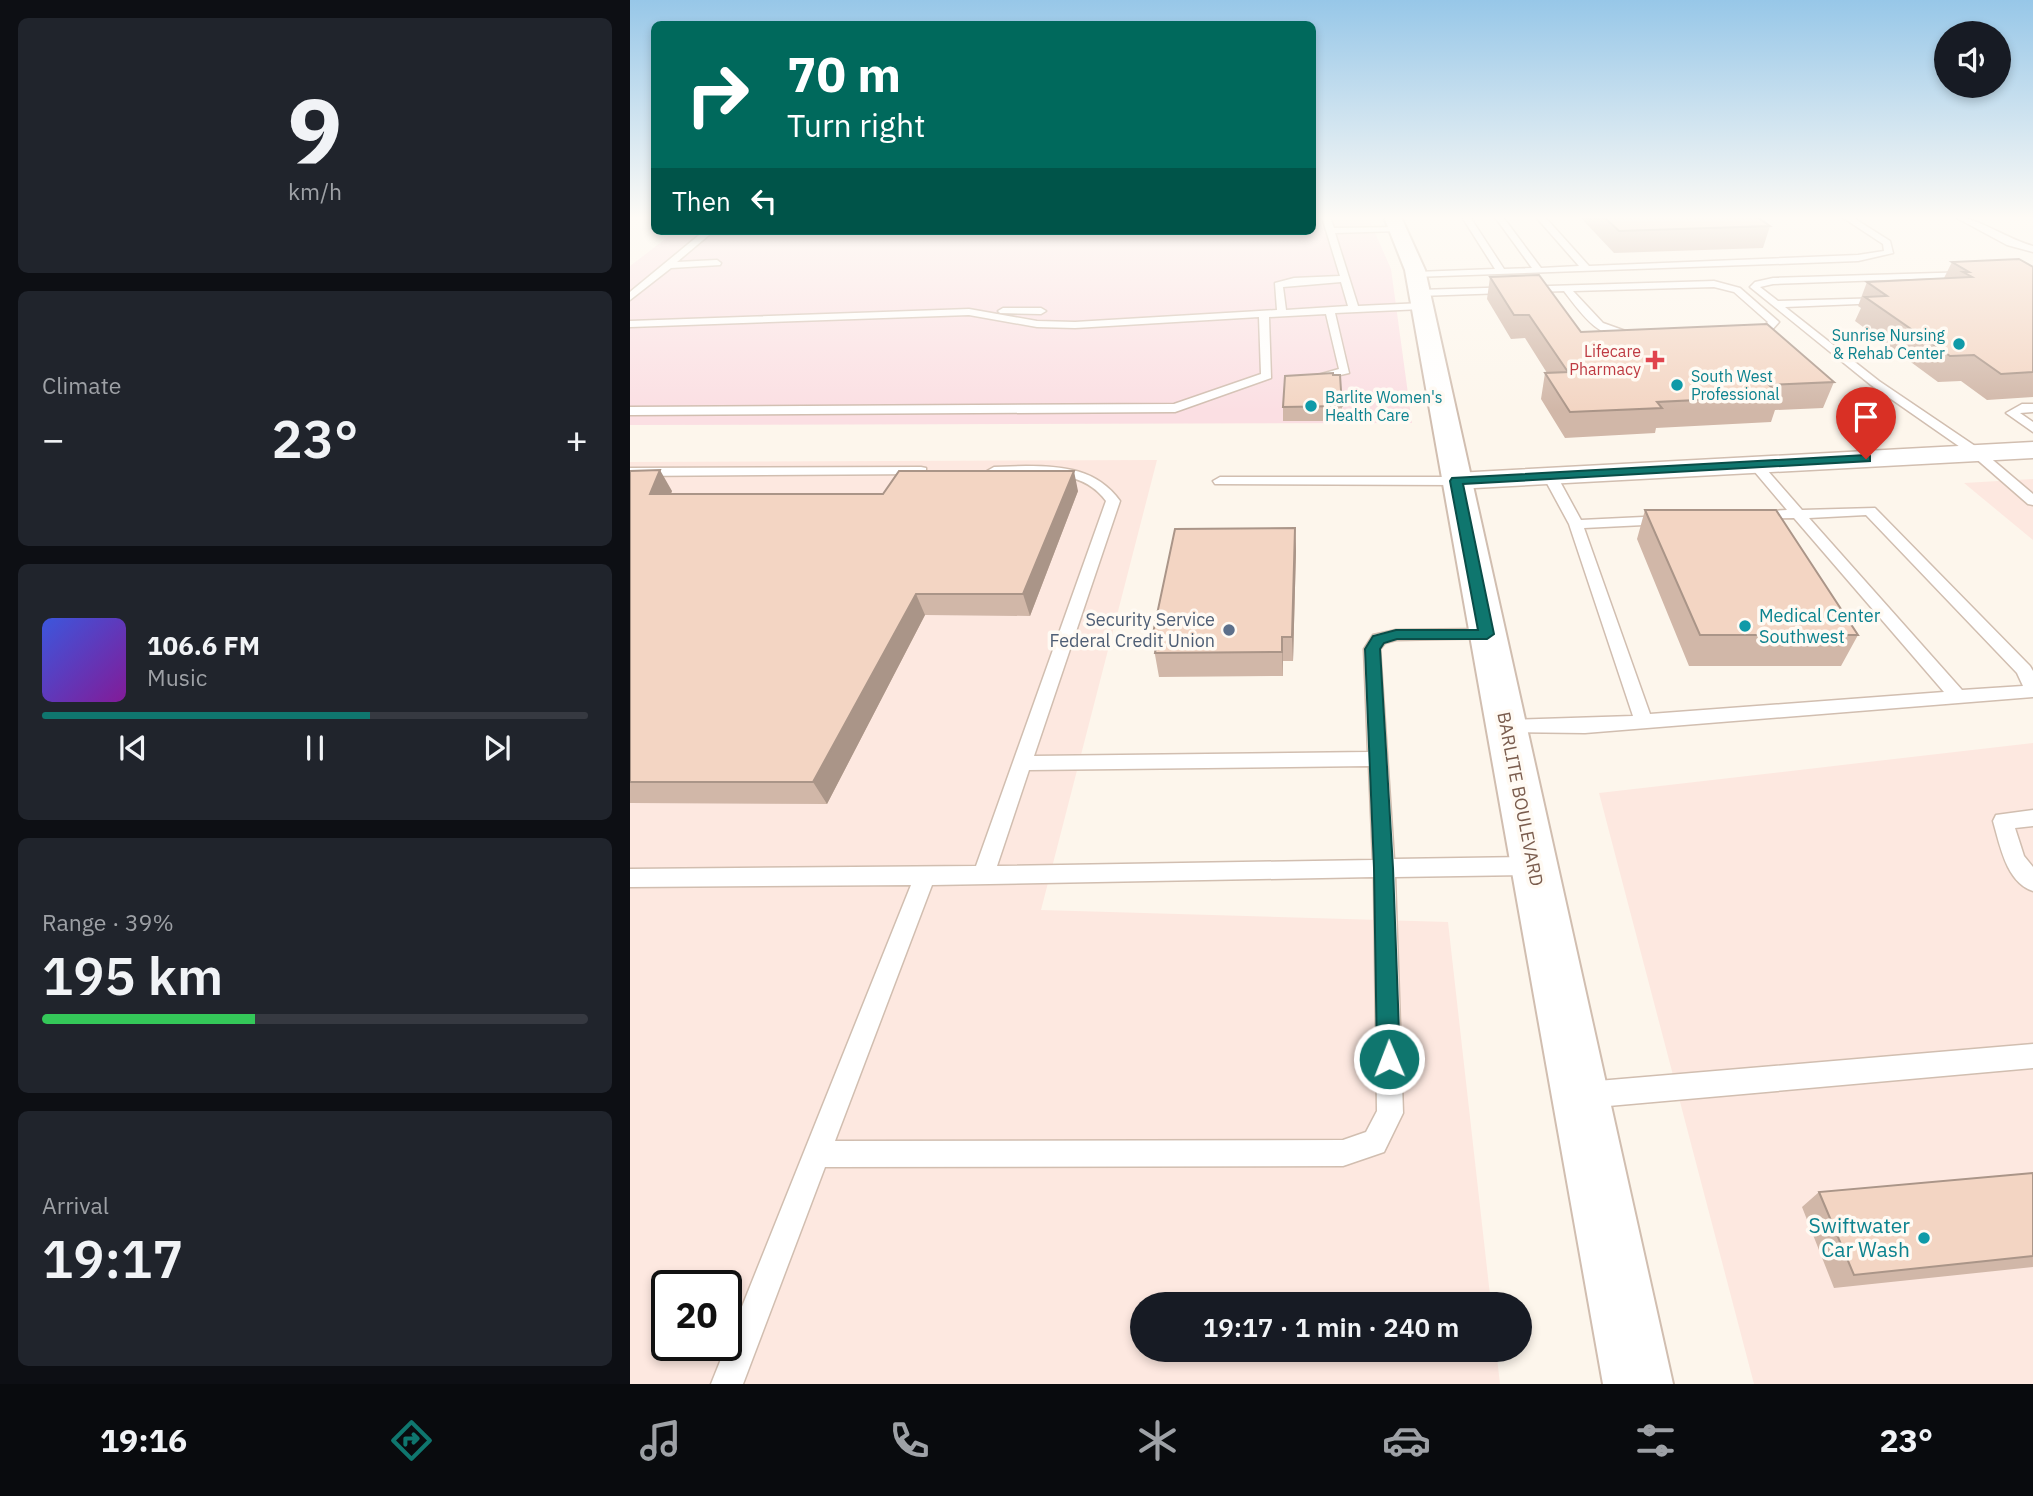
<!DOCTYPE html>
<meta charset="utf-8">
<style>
body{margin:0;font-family:"IBM Plex Sans",sans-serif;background:#20242c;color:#f1f3f6;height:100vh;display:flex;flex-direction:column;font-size:26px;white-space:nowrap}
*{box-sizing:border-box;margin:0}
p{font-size:23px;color:#9ea1a6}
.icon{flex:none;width:38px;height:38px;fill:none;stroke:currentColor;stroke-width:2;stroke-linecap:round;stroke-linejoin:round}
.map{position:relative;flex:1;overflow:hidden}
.sheet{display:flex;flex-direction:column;gap:18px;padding:18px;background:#0d0f14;width:630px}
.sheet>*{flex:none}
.banner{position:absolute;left:21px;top:21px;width:665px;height:214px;border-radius:10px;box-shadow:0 4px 10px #0003;background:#00695c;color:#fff;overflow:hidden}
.fabs{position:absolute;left:1304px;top:21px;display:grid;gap:14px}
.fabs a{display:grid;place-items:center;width:77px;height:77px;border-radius:50%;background:#171b24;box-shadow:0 4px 10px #0003;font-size:35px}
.speed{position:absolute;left:21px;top:1270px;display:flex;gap:14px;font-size:35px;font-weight:700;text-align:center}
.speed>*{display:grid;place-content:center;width:91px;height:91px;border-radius:50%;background:#171b24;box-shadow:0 4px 10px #0003;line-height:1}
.speed .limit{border:4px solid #111;border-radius:10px;background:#fff;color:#111}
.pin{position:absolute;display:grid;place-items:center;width:60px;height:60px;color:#fff;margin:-72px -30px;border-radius:50% 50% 50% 0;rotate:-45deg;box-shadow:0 0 7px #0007}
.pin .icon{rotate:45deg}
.me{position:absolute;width:77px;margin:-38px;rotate:359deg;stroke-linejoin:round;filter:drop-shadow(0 0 5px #0008)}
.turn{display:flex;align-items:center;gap:24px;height:147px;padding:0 21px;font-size:32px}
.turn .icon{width:91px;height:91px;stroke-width:2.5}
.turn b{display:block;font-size:49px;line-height:60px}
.then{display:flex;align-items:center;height:66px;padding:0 21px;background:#0003;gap:14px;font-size:26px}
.big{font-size:52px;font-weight:600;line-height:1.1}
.sheet .tile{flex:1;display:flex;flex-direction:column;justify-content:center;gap:10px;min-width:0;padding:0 24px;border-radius:10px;background:#20242c}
.sheet .dial{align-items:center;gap:0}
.dial b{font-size:91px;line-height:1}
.song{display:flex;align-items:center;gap:21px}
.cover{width:84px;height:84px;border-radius:10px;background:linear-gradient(135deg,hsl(230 70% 55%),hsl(290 70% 35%))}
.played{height:7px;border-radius:4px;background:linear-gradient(90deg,#0f766e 60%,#363941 60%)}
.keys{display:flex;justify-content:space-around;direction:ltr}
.heat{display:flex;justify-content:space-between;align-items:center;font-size:38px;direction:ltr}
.charge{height:10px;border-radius:5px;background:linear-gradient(90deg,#34c759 39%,#363941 0)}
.trip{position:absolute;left:500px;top:1292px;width:402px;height:70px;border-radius:35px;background:#171b24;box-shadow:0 4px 10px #0003;font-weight:600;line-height:70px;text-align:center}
.tabs{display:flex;height:112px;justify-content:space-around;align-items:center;background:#090b0e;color:#9ea1a6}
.tabs .icon{width:49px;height:49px}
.tabs .selected{color:#0f766e}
.tabs b{font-size:32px;color:#f1f3f6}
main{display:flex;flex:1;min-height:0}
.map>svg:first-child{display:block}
.commercial{fill:#fde8e0;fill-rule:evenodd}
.medical{fill:#fbdfe3}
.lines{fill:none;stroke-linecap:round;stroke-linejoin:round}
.service-casing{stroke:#d1beb0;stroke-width:3}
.minor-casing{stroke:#d1beb0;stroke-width:3}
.tertiary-casing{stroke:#d1beb0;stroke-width:4}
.service{fill:#fff;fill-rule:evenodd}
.minor{fill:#fff;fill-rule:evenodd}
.tertiary{fill:#fff;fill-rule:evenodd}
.wall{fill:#d1b7a8}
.shaded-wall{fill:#aa9588}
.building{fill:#f3d5c3;stroke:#aa9588;stroke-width:2}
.route{fill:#0f766e;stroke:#0a4d48;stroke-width:2}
.culture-dot{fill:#0f9aa8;stroke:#fffaf3;stroke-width:2.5}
.health-dot{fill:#e0444e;stroke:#fffaf3;stroke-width:2.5}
.service-dot{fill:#5c6f8a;stroke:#fffaf3;stroke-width:2.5}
.labels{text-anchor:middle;stroke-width:7;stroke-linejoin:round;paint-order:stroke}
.far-culture-label{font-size:16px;fill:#0d838f;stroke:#fffaf3;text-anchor:start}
.far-health-label{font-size:16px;fill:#be3a42;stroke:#fffaf3;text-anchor:end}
.culture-label{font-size:18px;fill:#0d838f;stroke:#fffaf3;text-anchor:start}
.service-label{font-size:18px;fill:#4e5e75;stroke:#fffaf3;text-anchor:end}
.street-label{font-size:18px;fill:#7a5c4d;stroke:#fffaf3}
.near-culture-label{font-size:21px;fill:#0d838f;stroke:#fffaf3;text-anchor:end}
</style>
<main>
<section class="sheet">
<div class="tile dial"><b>9</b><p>km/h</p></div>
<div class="tile"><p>Climate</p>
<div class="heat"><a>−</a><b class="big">23°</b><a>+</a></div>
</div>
<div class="tile">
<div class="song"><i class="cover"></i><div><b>106.6 FM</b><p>Music</p></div></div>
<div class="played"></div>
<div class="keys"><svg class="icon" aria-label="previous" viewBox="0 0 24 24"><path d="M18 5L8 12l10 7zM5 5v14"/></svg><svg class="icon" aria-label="pause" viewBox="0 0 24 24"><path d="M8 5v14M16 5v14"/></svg><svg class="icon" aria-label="next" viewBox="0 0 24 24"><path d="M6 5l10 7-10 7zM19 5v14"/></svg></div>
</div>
<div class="tile"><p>Range · 39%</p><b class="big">195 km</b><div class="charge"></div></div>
<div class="tile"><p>Arrival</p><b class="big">19:17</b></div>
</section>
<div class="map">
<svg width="1403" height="1384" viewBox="0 0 1403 1384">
<rect width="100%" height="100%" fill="#fdf6ec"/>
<!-- commercial -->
<path class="commercial" d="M 527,460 L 411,910 L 818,922 L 861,1304 L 513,1304 L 513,1349 L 866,1349 L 870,1384 L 0,1384 L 0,462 ZM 37,1286 L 96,1286 L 96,1346 L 37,1346 Z
M 1403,479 L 1403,540 L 1334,483 Z
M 1403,743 L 1403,1384 L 1124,1384 L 969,793 Z"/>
<!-- medical -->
<path class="medical" d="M 683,217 L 738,217 L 761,269 L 782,423 L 0,425 L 0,266 L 46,231 L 682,231 Z"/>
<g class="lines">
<!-- service casing -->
<g class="service-casing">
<path id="service" d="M 692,217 L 700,217 L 704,228 L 768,227 L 772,229 L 768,231 L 705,233 L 728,306 L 792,303 L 797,306 L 792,309 L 705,313 L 719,373 L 680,382 L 674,379 L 709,369 L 696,314 L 639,317 L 641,378 L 545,412 L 0,415 L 0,407 L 544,404 L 631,374 L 629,317 L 445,328 L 407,327 L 339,315 L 0,327 L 0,321 L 339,309 L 407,321 L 445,322 L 647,310 L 645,283 L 664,278 L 710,276 ZM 711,282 L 718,306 L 656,310 L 653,287 Z
M 832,217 L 840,217 L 874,269 L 902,268 L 865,217 L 873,217 L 911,268 L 949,266 L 906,217 L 915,217 L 959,266 L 1228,255 L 1254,251 L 1253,244 L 1212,217 L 1222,217 L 1260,241 L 1263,253 L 1228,261 L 783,277 L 781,275 L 786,272 L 865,269 Z
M 1325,217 C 1347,217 1379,240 1403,246 L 1403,252 L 1377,245 Z
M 74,231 L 153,231 L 149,233 L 79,235 L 47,262 L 87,260 L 91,263 L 90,265 L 41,268 L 0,300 L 0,292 Z
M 1341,272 L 1342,274 L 1338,277 L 1143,284 L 1130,287 L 1148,301 L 1255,298 L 1255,302 L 1252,303 L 1155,307 L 1249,381 L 1351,450 L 1403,494 L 1403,505 L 1398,504 L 1343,456 L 1241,385 L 1120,287 L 1125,282 L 1143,278 Z
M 1084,281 L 1110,288 L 1149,322 L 1141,331 L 1115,333 L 1115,329 L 1134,326 L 1138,322 L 1104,292 L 1084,287 L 943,291 L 973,323 L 1001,333 L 1001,337 C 969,341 951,313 934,291 L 789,296 L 784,293 L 789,290 Z
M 373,308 L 411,308 L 416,311 L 411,314 L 370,313 L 368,311 Z
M 1392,404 L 1403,404 L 1403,412 L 1390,413 L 1403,422 L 1403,432 L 1376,413 Z
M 1125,461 L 1130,462 L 1172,510 L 1245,508 L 1400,666 L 1403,671 L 1403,697 L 955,733 L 869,732 L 866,727 L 869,722 L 875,720 L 1003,716 L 939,524 L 913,476 L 920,472 L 927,476 L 951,520 L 1034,516 L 1041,520 L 1034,524 L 954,528 L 1020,714 L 1314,692 L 1164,518 L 1120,519 L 1120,513 L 1125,512 L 1157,510 L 1119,465 ZM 1236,515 L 1387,673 L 1393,686 L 1332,690 L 1179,518 Z
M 396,466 C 433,466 467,469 490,501 L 404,756 L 738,752 L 734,649 L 743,635 L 766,630 L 857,629 L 863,630 L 865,634 L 863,638 L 766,640 L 755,643 L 750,649 L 764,859 L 904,857 L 911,860 L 915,866 L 911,872 L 904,875 L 765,877 L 773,1113 L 754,1152 L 713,1166 L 195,1167 L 113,1384 L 81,1384 L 281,885 L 0,887 L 0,869 L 346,866 L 476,501 C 451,466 402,474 364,475 L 357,471 L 364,467 ZM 739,766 L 743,860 L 367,866 L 399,770 ZM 744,877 L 747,1111 L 736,1132 L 713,1140 L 205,1141 L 302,885 Z
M 291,467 L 296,468 L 296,474 L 0,476 L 0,468 Z
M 590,477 L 826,477 L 833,481 L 826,485 L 585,484 L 583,481 Z
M 1403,810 L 1403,826 L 1385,828 L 1394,856 L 1403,867 L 1403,891 C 1376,882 1370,845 1363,821 L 1366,815 Z
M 1403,1044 L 1403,1068 L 956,1108 L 947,1104 L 943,1095 L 947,1086 L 956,1082 Z"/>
</g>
<!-- minor casing -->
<g class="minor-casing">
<path id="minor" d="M 1403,442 L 1403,458 L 826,489 L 817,487 L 813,481 L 817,475 L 826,473 Z"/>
</g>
<!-- tertiary casing -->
<g class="tertiary-casing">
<path id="tertiary" d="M 754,217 L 771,217 L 795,270 L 1043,1384 L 973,1384 L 775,270 Z"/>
</g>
<!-- service -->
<use href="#service" class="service"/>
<!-- minor -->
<use href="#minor" class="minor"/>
<!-- tertiary -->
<use href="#tertiary" class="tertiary"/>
</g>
<!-- wall -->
<path class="wall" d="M 950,217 L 1127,217 L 1140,226 L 1133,248 L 984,253 Z
M 1322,262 L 1403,267 L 1403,397 L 1357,400 L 1331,381 L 1308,382 L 1225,321 L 1231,308 L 1228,306 L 1237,282 L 1314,278 Z
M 860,277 L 951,332 L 1204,382 L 1193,408 L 1145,410 L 1141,422 L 1026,428 L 1025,433 L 935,438 L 911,399 L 915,373 L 917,373 L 895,338 L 881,339 L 857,299 Z
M 703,375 L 712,406 L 712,421 L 653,421 L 653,407 Z
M 0,471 L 42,491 L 41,494 L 253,494 L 448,491 L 400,616 L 295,615 L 197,804 L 0,803 Z
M 1015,510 L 1228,635 L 1211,666 L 1059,666 L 1007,539 Z
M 665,528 L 666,551 L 663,661 L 653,661 L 653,676 L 529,677 L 522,638 Z
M 1403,1173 L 1403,1267 L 1204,1288 L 1172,1207 L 1189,1192 Z"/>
<!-- shaded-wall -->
<path class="shaded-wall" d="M 30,470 L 42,491 L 32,514 L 20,494 Z
M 444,471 L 448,491 L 400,616 L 393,594 Z
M 665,528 L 666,551 L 663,661 L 662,637 Z
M 286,594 L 295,615 L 197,804 L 183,782 Z
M 652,637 L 653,661 L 653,676 L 652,652 Z"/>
<!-- building -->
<path class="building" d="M 974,217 L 1127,217 L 1140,226 L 989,231 Z
M 1389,259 L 1403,267 L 1403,372 L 1371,374 L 1344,355 L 1320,356 L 1235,297 L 1257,296 L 1237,282 L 1342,277 L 1333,272 L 1339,272 L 1322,262 Z
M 909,275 L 951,332 L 1137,324 L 1204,382 L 1139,385 L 1150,396 L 1027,402 L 1032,408 L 940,412 L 915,373 L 938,372 L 899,315 L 884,315 L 860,277 Z
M 703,373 L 703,375 L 710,375 L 712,406 L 653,407 L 655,376 Z
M 30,470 L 20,494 L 253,494 L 269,471 L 444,471 L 393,594 L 286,594 L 183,782 L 0,782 L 0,471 Z
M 1015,510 L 1146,510 L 1228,635 L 1070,635 Z
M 665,528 L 662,637 L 652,637 L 652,652 L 525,653 L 528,637 L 522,638 L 545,529 Z
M 1403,1173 L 1403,1256 L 1224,1275 L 1189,1192 Z"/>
<!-- sky -->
<linearGradient id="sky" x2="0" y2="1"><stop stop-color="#97c7e8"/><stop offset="0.53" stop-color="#fefbf6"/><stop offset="1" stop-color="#fefbf6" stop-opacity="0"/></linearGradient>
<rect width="1403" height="411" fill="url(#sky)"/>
<!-- route -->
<path class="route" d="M 1236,455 L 1240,456 L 1240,461 L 833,484 L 864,634 L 857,639 L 767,639 L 754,643 L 750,649 L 763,868 L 770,1059 L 767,1067 L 759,1070 L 751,1067 L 747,1059 L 744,868 L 735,649 L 743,636 L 766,630 L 848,630 L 820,481 L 822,478 Z"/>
<!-- markers -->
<g class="culture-dot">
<circle cx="1329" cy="344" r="7"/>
<circle cx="1047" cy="385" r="7"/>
<circle cx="681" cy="406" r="7"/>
<circle cx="1115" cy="626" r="7"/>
<circle cx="1294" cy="1238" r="7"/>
</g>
<path class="health-dot" d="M1021.5 349.5h7v7h7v7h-7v7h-7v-7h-7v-7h7z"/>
<circle class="service-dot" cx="599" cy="630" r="7"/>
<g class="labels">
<!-- far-culture labels -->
<g class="far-culture-label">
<text x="1315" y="341" text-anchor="end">Sunrise Nursing<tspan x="1315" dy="18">&amp; Rehab Center</tspan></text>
<text x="1061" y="382">South West<tspan x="1061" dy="18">Professional</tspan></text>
<text x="695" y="403">Barlite Women's<tspan x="695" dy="18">Health Care</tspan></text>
</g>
<!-- far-health labels -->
<g class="far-health-label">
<text x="1011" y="357">Lifecare<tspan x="1011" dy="18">Pharmacy</tspan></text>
</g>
<!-- culture labels -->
<g class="culture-label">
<text x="1129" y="622">Medical Center<tspan x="1129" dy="21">Southwest</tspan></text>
</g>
<!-- service labels -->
<g class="service-label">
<text x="585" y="626">Security Service<tspan x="585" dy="21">Federal Credit Union</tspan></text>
</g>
<!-- street labels -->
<g class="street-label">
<text transform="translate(890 799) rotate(79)" y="6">BARLITE BOULEVARD</text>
</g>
<!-- near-culture labels -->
<g class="near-culture-label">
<text x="1280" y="1233">Swiftwater<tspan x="1280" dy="24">Car Wash</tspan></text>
</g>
</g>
</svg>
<div class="fabs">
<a><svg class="icon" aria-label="sound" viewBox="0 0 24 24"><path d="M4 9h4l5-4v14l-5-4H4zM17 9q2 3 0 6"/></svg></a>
</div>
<div class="speed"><div class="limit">20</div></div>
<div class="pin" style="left:1236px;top:459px;background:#d93025"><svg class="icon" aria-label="arrive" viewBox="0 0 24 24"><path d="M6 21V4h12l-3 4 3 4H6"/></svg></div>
<svg class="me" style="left:759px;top:1059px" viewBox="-20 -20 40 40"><circle r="17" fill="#0f766e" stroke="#fff" stroke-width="3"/><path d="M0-11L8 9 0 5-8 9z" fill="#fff"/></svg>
<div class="trip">19:17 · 1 min · 240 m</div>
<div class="banner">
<div class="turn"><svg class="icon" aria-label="right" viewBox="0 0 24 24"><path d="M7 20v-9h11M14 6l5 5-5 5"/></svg><div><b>70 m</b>Turn right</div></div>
<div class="then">Then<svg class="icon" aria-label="left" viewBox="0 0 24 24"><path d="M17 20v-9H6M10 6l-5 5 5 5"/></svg></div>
</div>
</div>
</main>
<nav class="tabs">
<b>19:16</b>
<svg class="icon selected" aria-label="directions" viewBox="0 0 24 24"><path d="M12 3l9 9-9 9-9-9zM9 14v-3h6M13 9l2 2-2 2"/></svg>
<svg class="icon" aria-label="music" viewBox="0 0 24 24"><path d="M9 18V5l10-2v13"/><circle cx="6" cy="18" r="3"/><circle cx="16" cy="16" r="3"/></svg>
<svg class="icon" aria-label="phone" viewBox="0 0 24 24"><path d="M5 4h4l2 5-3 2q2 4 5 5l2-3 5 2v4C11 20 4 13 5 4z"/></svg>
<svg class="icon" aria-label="climate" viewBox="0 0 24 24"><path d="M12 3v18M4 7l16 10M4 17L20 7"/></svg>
<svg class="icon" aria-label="car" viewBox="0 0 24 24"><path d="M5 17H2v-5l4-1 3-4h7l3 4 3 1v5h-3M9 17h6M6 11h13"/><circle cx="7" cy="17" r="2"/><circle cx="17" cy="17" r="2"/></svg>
<svg class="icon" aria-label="filters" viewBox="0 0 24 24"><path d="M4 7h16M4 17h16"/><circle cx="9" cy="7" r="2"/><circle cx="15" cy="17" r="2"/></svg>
<b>23°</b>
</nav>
